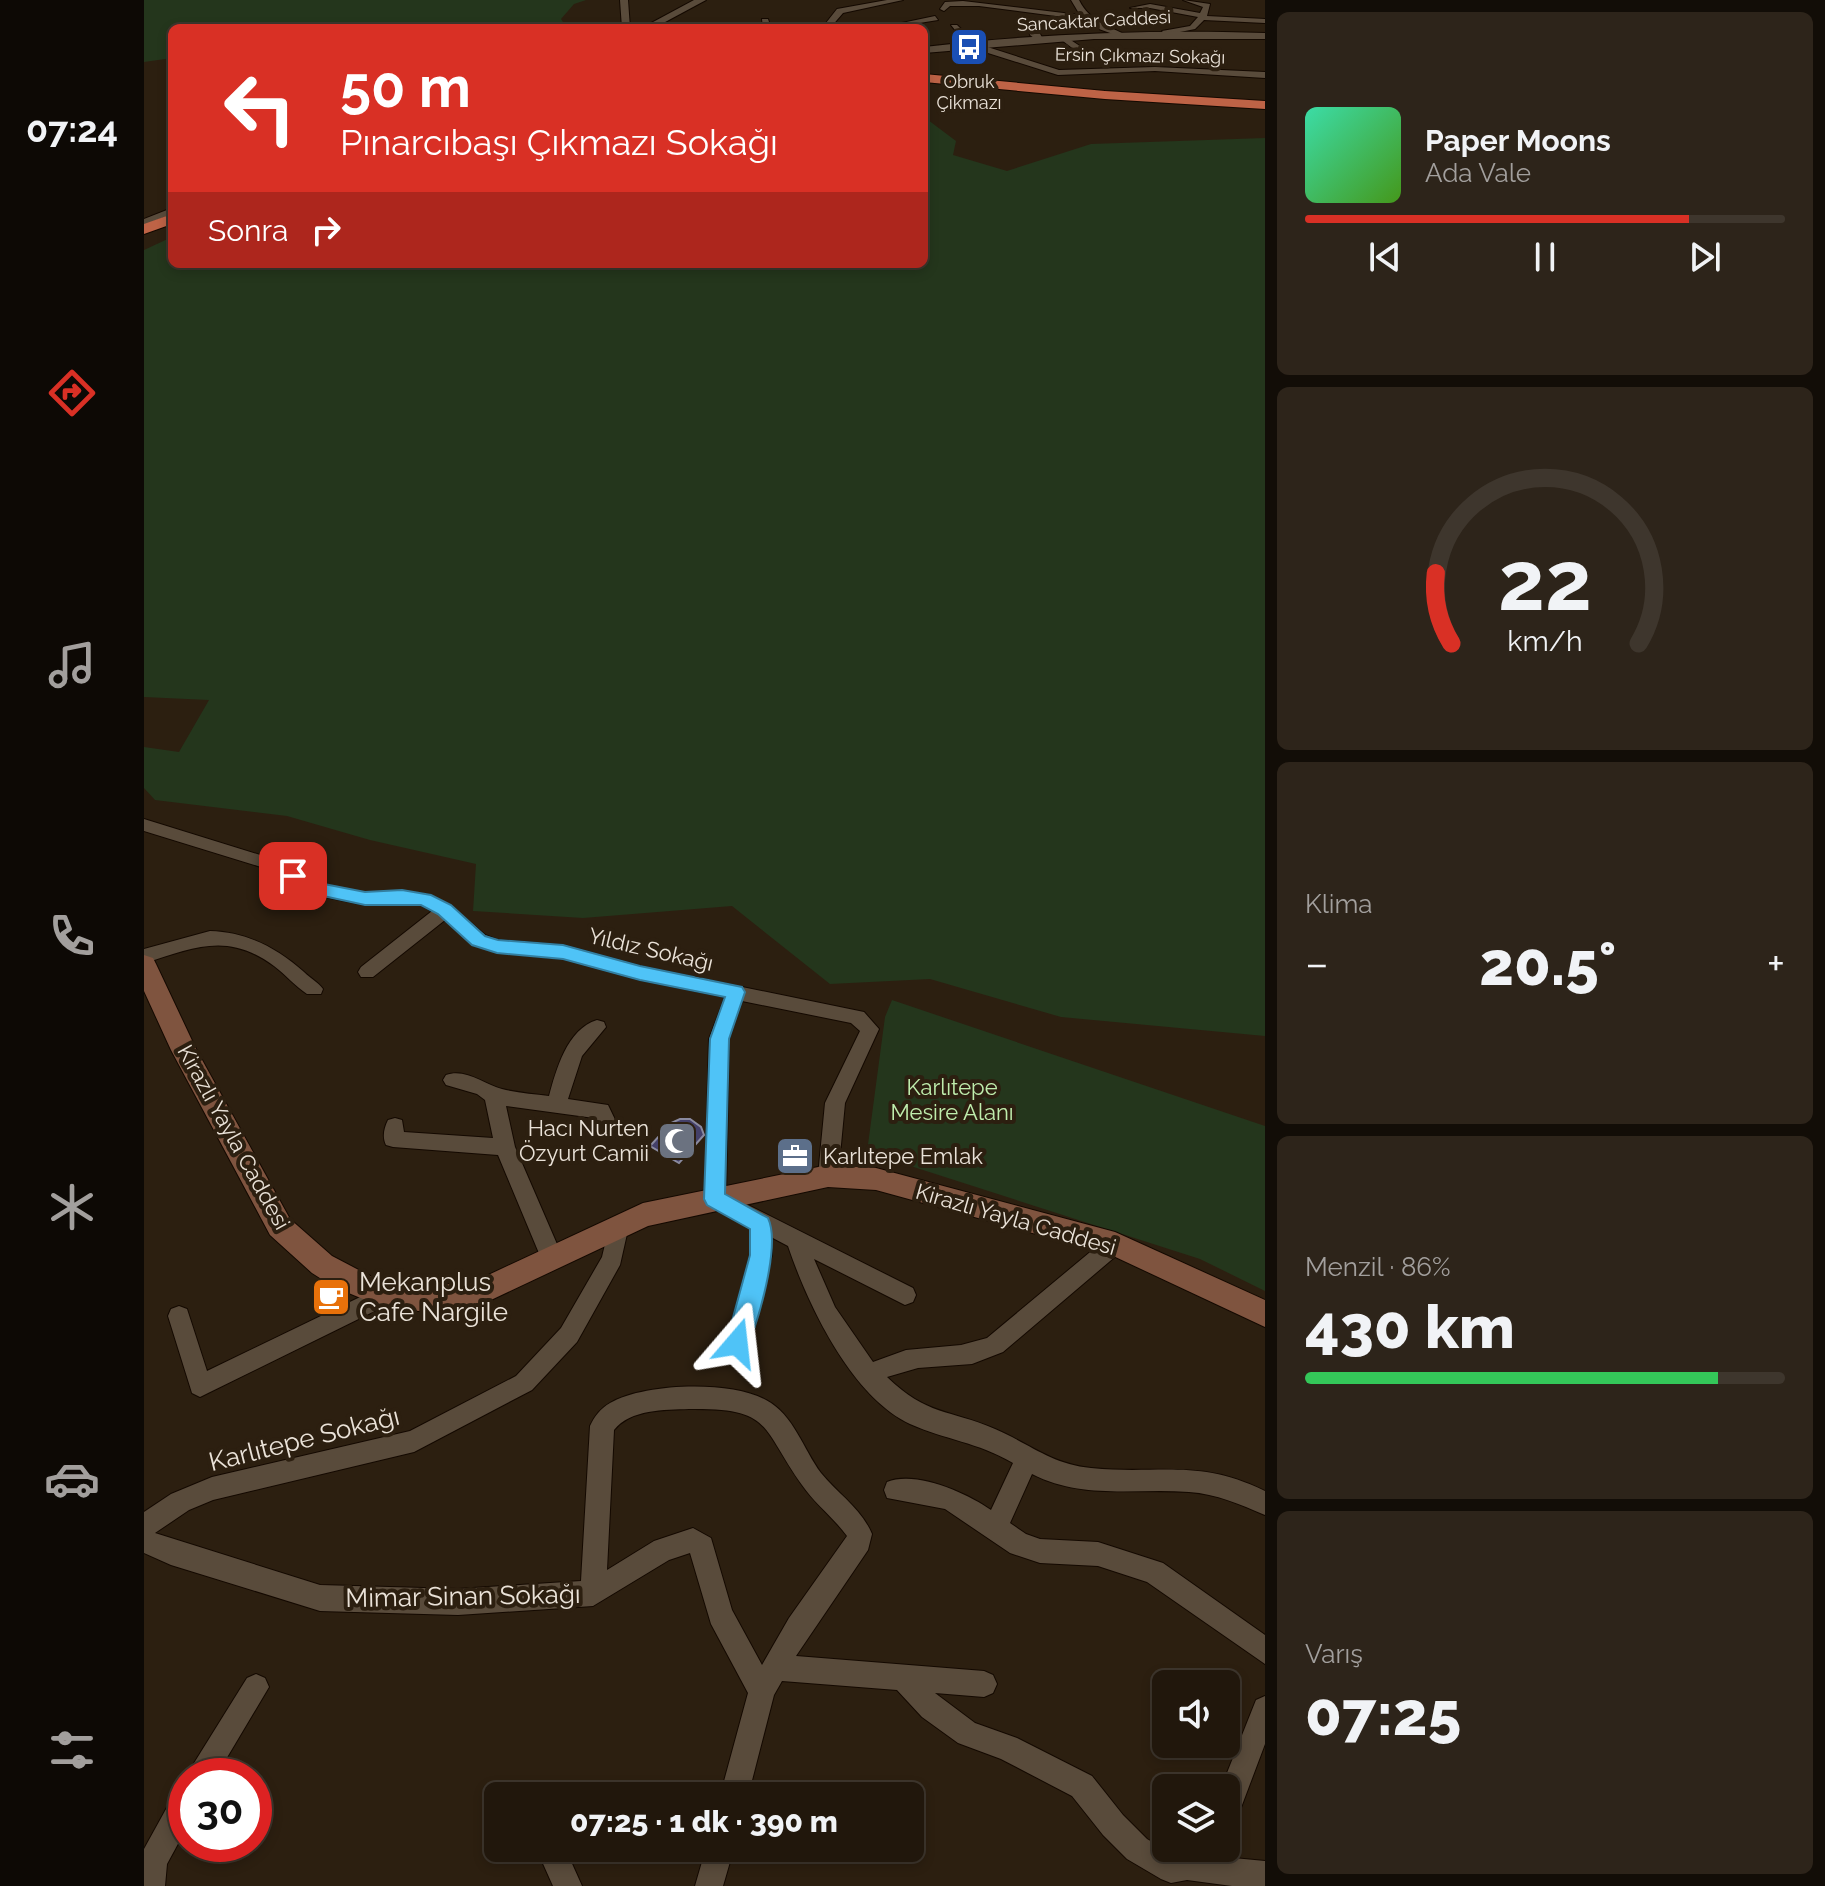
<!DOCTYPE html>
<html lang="tr">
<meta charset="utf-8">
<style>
body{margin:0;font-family:Raleway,sans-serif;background:#2d241a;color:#f1f3f6;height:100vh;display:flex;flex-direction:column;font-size:30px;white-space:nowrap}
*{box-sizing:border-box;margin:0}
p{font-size:26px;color:#a29f9d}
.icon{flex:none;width:44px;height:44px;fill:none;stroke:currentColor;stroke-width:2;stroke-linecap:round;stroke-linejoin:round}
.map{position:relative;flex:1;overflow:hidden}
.details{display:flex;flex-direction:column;gap:12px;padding:12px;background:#120d07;width:560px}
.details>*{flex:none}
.guide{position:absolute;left:24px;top:24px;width:760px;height:244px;border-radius:12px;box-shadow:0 4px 12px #0003,0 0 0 2px #3e362d;background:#d93025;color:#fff;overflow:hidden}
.buttons{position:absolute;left:1008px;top:1670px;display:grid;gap:16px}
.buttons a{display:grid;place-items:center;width:88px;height:88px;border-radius:12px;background:#21170c;box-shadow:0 4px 12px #0003,0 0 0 2px #3e362d;font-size:40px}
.speed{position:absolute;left:24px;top:1758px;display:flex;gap:16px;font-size:40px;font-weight:700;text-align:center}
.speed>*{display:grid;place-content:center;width:104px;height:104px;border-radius:50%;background:#21170c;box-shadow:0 4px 12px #0003,0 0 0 2px #3e362d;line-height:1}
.speed .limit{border:12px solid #d22;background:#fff;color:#111}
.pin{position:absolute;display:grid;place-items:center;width:68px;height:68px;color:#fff;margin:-34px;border-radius:16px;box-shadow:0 4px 12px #0006}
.me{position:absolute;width:88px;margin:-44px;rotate:17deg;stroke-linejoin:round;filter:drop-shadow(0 0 6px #0008)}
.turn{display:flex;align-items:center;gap:28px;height:168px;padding:0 40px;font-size:36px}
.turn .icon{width:104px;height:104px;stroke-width:2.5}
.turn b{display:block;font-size:56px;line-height:68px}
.then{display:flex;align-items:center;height:76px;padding:0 40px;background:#0003;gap:16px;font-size:30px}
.big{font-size:60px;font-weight:800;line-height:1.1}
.details .widget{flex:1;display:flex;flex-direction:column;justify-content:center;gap:12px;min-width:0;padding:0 28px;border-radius:12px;background:#2d241a}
.details .dial{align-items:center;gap:0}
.dial svg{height:208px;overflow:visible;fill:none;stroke:#3e362d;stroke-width:7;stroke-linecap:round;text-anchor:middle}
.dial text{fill:#f1f3f6;stroke:none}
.song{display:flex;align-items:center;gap:24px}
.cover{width:96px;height:96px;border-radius:12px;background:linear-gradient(135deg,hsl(160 70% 55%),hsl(100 70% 35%))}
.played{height:8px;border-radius:4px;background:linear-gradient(90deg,#d93025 80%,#3e362d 80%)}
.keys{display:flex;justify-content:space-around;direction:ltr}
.heat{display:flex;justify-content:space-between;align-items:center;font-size:44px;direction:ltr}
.charge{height:12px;border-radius:6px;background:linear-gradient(90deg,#34c759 86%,#3e362d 0)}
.trip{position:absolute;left:340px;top:1782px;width:440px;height:80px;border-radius:12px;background:#21170c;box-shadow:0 4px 12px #0003,0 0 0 2px #3e362d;font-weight:800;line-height:80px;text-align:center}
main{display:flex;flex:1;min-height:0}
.dock{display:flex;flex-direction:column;width:144px;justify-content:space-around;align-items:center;background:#0d0905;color:#a29f9d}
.dock .icon{width:56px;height:56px}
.dock .on{color:#d93025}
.dock b{font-size:36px;color:#f1f3f6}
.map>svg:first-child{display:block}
.green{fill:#24361c}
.building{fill:#444069;stroke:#8a8a9f;stroke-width:2}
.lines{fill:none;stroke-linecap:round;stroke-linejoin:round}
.minor-casing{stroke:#140900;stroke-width:2}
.tertiary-casing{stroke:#140900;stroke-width:2}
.secondary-casing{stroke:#140900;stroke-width:2}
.trunk-casing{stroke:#140900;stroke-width:2}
.minor{fill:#594b3b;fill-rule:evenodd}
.tertiary{fill:#594b3b;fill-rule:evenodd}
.secondary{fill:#7f543f;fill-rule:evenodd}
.trunk{fill:#be6346;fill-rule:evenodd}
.route{fill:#4fc3f7;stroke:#337fa1;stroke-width:2}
.labels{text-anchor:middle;stroke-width:8;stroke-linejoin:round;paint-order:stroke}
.far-street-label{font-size:18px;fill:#eae2d8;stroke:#2c1f10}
.far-poi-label{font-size:18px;fill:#eae2d8;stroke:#2c1f10}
.street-label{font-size:22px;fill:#eae2d8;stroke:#2c1f10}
.park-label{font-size:22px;fill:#bfedad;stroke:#2c1f10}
.poi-label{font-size:22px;fill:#eae2d8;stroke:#2c1f10;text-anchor:end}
.near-poi-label{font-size:26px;fill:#eae2d8;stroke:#2c1f10;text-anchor:start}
.near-street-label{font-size:26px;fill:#eae2d8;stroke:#2c1f10}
</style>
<main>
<nav class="dock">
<b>07:24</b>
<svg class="icon on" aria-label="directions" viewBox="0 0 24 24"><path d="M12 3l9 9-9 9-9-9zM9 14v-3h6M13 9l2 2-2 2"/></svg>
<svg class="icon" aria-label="music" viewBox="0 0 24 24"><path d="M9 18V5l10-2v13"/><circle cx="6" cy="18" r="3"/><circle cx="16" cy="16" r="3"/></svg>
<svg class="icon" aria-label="phone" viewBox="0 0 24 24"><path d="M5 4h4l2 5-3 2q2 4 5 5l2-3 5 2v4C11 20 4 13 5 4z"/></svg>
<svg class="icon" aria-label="climate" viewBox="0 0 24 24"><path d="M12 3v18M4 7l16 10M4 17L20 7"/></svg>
<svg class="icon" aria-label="car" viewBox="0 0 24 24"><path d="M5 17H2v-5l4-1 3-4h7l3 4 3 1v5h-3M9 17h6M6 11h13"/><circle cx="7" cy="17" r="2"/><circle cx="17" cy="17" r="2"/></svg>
<svg class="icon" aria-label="filters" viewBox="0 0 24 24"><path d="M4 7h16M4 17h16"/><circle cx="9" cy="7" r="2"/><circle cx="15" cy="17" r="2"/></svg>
</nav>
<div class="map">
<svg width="1121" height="1886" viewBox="0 0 1121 1886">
<rect width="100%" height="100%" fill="#2c1f10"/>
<!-- green -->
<path class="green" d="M 0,0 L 442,0 L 430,4 L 417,19 L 423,28 L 28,28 L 28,58 L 0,62 Z
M 780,117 L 812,141 L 809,155 L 863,171 L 947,144 L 1121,138 L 1121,1036 L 917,1017 L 786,979 L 686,984 L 588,906 L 439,918 L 329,911 L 332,864 L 226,840 L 143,816 L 11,800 L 0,788 L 0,747 L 35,752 L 65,700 L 0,697 L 0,250 L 28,237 L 28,264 L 780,264 Z
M 748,1000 L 1121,1126 L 1121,1291 L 1056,1259 L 723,1152 L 741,1017 Z"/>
<!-- building -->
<path class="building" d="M 536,1119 L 546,1119 L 557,1127 L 560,1135 L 535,1163 L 506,1146 L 527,1123 Z"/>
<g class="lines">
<!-- minor casing -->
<g class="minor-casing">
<path id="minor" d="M 476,0 L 484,0 L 486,28 L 478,28 Z
M 743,0 L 759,0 L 699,13 L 686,28 L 678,28 L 693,9 Z
M 927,0 L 935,0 C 946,22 965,26 984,36 L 980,38 L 955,29 L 942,20 L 835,6 L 806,6 L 800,11 L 796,9 L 801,2 L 819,1 L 936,15 Z
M 1039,0 L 1066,4 L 1063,16 L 1121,19 L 1121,23 L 1060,20 L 1051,29 L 1021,35 L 1018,31 L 1046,26 L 1054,17 L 1006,8 L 986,8 L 1006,4 L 1056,13 L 1059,7 Z
M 791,16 L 794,20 L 763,25 L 765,28 L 757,28 L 753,24 Z
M 618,19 L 624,19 L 627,28 L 619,28 Z
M 884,23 L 890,23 L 900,41 L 894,41 L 886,35 Z
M 439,24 L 450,26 L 451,28 L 436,28 Z
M 538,25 L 544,28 L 535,28 Z
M 807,25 L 813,25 L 831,43 L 915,70 L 1011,67 L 1121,72 L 1121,78 L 1011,71 L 914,75 L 825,47 Z
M 922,37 L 942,50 L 942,54 L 936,54 L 919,41 Z
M 28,208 L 28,214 L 0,225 L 0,219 Z
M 0,819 L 129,859 L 180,885 L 221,893 L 258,891 L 286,895 L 307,906 L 341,935 L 354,940 L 419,945 L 496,966 L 720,1012 L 735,1029 L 701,1103 L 694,1176 L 691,1182 L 684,1184 L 677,1182 L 674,1176 L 681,1103 L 716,1031 L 707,1023 L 598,1001 L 585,1039 L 582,1194 L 769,1288 L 772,1295 L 769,1302 L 761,1305 L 670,1259 L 691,1307 L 729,1362 L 762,1350 L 817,1345 L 843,1338 L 963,1238 L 971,1235 L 979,1238 L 982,1244 L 979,1250 L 859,1352 L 828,1364 L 774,1368 L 743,1377 C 783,1416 805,1409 851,1429 C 886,1444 907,1464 947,1468 C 1015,1475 1053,1458 1121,1491 L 1121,1515 C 1095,1504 1073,1494 1045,1492 C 991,1488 939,1500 888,1474 L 866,1523 L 882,1534 L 896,1539 L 954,1542 L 1019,1563 L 1121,1635 L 1121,1664 L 1003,1582 L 954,1566 L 896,1563 L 866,1553 L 801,1509 L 743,1498 L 740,1490 L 743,1482 C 772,1470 823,1493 847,1510 L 869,1463 C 833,1442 802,1440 766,1424 C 707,1396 664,1305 644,1246 L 627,1237 L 628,1255 L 604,1343 L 601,1350 L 593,1353 L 585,1350 L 582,1343 L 606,1255 L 606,1226 L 564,1205 L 561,1199 L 565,1039 L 581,997 L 496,980 L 419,959 L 353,952 L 329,945 L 301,920 L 229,977 L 217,977 L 214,972 L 217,967 L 288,911 L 277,905 L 221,905 L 176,896 L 117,867 L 0,831 Z
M 66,931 C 103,932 133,948 160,972 C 166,978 174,982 179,989 L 177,994 L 163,994 C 151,986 142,975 130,966 C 83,931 50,948 0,963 L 0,949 Z
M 453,1020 L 460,1022 L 462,1027 L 438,1056 L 424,1099 L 464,1105 L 476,1130 L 473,1136 L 466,1138 L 459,1136 L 450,1118 L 362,1106 L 371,1147 L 419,1258 L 416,1265 L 408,1267 L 400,1265 L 397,1258 L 354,1155 L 249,1147 L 242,1145 C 238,1137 240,1128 244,1120 L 251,1118 L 258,1120 L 260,1132 L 349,1138 L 341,1100 L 333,1094 L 302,1085 L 299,1080 L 302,1075 C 322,1068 341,1085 358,1089 C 373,1093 390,1094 405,1096 C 412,1070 423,1029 453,1020 Z
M 474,1216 L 481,1219 L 485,1225 L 476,1265 L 433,1342 L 388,1390 L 270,1452 L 69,1500 L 45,1510 L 11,1533 L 176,1585 L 314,1589 L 437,1581 L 446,1426 C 450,1417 457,1408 466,1403 C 500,1383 587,1380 622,1400 C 650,1415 659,1449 677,1473 C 694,1494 717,1508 728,1534 L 724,1550 L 652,1656 L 840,1671 L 849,1675 L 853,1684 L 849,1693 L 840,1697 L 791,1693 L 831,1723 L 873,1738 L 948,1776 L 979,1815 L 1003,1839 L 1029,1854 L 1054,1848 L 1082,1848 L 1079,1857 L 1121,1861 L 1121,1886 L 1088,1886 L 1043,1880 L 1027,1883 L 1017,1879 L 983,1859 L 959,1835 L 928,1796 L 857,1759 L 814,1743 L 778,1717 L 753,1690 L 638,1681 L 630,1695 L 604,1796 L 576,1796 L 604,1693 L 567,1624 L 546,1553 L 525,1560 L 449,1606 L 314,1615 L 176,1611 L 27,1565 L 0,1553 L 0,1512 L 27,1494 L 68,1477 L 266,1431 L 372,1376 L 417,1328 L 458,1257 L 467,1219 ZM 545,1409 C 629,1408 616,1426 658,1485 C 671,1504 690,1518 703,1536 L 645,1618 L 618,1665 L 588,1610 L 567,1538 L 549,1528 L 510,1541 L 463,1570 L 470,1430 C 487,1409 520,1410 545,1409 Z
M 239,1286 L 247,1289 L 250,1296 L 247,1303 L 64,1393 L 56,1397 L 48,1393 L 24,1316 L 27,1309 L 35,1306 L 43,1309 L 63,1371 Z
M 112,1674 L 121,1678 L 125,1687 L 72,1776 L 42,1776 L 103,1678 Z
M 1121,1696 L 1121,1744 L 1092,1821 L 1082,1825 L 1082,1788 L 1077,1788 L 1112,1700 Z
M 42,1787 L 42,1829 L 23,1864 L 21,1886 L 0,1886 L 0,1849 L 32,1791 Z
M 392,1848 L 421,1848 L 438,1886 L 409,1886 Z
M 562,1848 L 590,1848 L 579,1886 L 551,1886 Z"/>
</g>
<!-- tertiary casing -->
<g class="tertiary-casing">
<path id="tertiary" d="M 550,0 L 562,0 L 510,28 L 498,28 Z
M 1079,32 L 1121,33 L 1121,39 L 950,39 L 780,53 L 780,47 C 879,35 978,31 1079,32 Z"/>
</g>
<!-- secondary casing -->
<g class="secondary-casing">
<path id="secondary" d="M 0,955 L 9,958 L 12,964 L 52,1049 L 146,1219 L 188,1256 L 228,1277 L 274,1286 L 327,1283 L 499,1203 L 684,1165 L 732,1168 L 971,1232 L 1121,1300 L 1121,1327 L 965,1254 L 732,1190 L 684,1187 L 504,1226 L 330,1308 L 274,1311 L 224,1301 L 190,1287 L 168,1273 L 126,1235 L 27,1050 L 0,991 Z"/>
</g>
<!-- trunk casing -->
<g class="trunk-casing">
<path id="trunk" d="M 780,74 L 961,91 L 1121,101 L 1121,109 L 961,99 L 780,82 Z
M 28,214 L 28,224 L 0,234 L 0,224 Z"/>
</g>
<!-- minor -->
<use href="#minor" class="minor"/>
<!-- tertiary -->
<use href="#tertiary" class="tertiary"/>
<!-- secondary -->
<use href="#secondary" class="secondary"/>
<!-- trunk -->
<use href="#trunk" class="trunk"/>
</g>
<!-- route -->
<path class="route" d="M 149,870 L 180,884 L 221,892 L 258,890 L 287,895 L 307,905 L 341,936 L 354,940 L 419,945 L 496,966 L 598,987 L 601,992 L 585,1039 L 581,1194 L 624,1218 C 637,1245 614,1324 601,1351 L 593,1354 L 585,1351 L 582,1343 L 606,1255 L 606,1229 L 563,1205 L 560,1199 L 566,1039 L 581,997 L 496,980 L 419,959 L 353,953 L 328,945 L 294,914 L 277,905 L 221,905 L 170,894 L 143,880 L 141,876 Z"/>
<!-- icons -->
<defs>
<g id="bus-square" transform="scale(2)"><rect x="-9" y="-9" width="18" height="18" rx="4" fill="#1a4fb4" stroke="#2c1f10"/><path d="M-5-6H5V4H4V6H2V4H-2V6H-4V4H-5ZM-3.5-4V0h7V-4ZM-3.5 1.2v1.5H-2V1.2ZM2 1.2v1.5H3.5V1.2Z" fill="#fff"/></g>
<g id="mosque-square" transform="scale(2)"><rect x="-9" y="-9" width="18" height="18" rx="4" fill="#6b7280" stroke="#2c1f10"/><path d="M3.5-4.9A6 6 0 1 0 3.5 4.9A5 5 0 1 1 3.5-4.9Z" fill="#fff"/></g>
<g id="office-square" transform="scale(2)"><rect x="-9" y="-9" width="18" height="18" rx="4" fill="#5c6f8a" stroke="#2c1f10"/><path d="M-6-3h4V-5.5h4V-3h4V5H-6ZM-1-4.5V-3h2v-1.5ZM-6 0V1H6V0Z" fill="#fff"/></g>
<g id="cafe-square" transform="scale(2)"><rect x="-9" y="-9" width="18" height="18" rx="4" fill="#e8710a" stroke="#2c1f10"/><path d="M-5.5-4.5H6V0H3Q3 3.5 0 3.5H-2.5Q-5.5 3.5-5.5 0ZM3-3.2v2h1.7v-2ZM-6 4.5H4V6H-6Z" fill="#fff"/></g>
</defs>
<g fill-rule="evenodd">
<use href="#bus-square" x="825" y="47"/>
<use href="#mosque-square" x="533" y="1141"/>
<use href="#office-square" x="651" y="1156"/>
<use href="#cafe-square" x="187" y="1297"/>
</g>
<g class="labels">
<!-- far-street labels -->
<g class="far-street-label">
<text transform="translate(950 21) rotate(-3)" y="6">Sancaktar Caddesi</text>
<text transform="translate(996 56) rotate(1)" y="6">Ersin Çıkmazı Sokağı</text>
</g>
<!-- far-poi labels -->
<g class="far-poi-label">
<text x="825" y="88">Obruk<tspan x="825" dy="21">Çikmazı</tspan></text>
</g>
<!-- street labels -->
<g class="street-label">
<text transform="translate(507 949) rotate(13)" y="8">Yıldız Sokağı</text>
<text transform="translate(90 1137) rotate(61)" y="8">Kirazlı Yayla Caddesi</text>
<text transform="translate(872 1219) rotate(16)" y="8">Kirazlı Yayla Caddesi</text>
</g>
<!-- park labels -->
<g class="park-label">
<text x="808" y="1095">Karlıtepe<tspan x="808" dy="25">Mesire Alanı</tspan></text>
</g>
<!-- poi labels -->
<g class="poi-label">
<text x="505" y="1136">Hacı Nurten<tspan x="505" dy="25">Özyurt Camii</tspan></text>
<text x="679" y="1164" text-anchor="start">Karlıtepe Emlak</text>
</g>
<!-- near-poi labels -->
<g class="near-poi-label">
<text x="215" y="1291">Mekanplus<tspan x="215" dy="30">Cafe Nargile</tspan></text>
</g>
<!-- near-street labels -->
<g class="near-street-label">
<text transform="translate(160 1439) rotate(-14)" y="9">Karlıtepe Sokağı</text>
<text transform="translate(319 1596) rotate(-1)" y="9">Mimar Sinan Sokağı</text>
</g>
</g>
</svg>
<div class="buttons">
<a><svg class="icon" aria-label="sound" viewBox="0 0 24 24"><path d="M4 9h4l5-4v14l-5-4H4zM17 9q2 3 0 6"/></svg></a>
<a><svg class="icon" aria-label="layers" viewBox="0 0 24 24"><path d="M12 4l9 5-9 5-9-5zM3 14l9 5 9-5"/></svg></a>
</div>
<div class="speed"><div class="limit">30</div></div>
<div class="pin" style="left:149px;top:876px;background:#d93025"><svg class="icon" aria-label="arrive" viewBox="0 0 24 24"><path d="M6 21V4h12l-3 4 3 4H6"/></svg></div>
<svg class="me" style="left:593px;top:1343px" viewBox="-20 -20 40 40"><path d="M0-17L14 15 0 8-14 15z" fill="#4fc3f7" stroke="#fff" stroke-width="4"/></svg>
<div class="trip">07:25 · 1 dk · 390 m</div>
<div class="guide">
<div class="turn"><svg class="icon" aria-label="left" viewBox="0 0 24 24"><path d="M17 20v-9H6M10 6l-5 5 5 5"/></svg><div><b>50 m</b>Pınarcıbaşı Çıkmazı Sokağı</div></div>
<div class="then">Sonra<svg class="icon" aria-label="right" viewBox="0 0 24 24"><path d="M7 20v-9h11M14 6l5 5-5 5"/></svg></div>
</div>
</div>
<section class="details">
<div class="widget">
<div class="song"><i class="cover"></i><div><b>Paper Moons</b><p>Ada Vale</p></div></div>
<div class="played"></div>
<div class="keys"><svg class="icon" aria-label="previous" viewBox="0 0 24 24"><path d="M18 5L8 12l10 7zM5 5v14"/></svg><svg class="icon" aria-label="pause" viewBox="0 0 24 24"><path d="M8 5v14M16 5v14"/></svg><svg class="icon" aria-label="next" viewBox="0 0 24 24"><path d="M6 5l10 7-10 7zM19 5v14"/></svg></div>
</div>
<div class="widget dial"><svg viewBox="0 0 100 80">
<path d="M14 69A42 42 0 1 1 86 69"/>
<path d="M14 69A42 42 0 0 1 8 42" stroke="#d93025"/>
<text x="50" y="56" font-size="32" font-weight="700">22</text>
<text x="50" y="72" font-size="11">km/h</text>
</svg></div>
<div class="widget"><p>Klima</p>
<div class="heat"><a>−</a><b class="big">20.5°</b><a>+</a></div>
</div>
<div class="widget"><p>Menzil · 86%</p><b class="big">430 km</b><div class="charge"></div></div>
<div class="widget"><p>Varış</p><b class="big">07:25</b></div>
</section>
</main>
